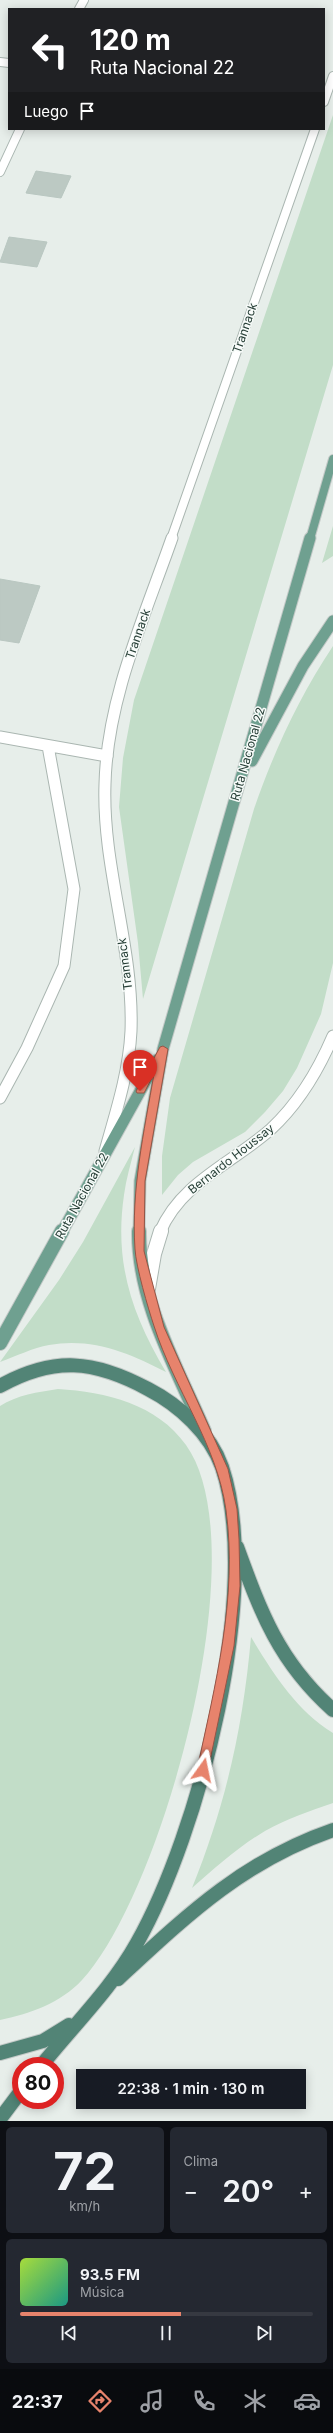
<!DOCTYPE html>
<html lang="es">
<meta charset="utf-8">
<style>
body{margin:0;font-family:Inter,sans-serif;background:#242831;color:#f1f3f6;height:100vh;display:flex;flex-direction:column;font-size:15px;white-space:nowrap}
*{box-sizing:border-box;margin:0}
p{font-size:13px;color:#9ea1a6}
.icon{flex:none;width:22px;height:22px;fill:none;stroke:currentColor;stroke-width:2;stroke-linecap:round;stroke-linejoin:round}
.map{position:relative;height:2121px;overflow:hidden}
.details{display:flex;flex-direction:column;gap:6px;padding:6px;background:#0d0f14;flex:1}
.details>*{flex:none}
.top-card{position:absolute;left:8px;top:8px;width:317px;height:122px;border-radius:0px;box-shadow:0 2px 10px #0003;background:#202124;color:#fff;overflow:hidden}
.speed{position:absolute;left:12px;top:2057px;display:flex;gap:8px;font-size:20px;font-weight:700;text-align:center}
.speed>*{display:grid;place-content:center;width:52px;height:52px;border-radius:50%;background:#171b24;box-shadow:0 2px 10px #0003;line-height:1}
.speed .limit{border:6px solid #d22;background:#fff;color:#111}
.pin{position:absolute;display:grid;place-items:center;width:34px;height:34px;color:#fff;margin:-41px -17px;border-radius:50% 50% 50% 0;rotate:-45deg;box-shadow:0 0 4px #0007}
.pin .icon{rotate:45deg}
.me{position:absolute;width:44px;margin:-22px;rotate:12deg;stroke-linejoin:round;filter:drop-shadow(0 0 3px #0008)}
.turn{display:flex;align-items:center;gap:14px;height:84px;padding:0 16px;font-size:18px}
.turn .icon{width:52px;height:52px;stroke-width:2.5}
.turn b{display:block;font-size:28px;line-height:34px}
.then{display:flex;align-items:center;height:38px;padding:0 16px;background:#0003;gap:8px;font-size:15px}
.big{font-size:30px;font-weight:600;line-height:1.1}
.details .card{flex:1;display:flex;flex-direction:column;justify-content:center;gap:6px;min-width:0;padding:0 14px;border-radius:6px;background:#242831}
.details .dial{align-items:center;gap:0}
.dial b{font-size:52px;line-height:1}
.song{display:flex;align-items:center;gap:12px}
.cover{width:48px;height:48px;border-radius:6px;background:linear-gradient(135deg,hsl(80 70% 55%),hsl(170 70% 35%))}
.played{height:4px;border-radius:2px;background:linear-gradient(90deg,#e7836c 55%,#363941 55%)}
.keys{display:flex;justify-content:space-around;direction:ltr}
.heat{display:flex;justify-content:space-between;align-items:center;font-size:22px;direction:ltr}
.details .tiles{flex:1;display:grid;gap:6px;grid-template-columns:1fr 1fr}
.card:last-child{grid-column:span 2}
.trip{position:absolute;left:76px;top:2069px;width:230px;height:40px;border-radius:0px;background:#171b24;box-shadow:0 2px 10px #0003;font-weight:600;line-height:40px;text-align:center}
.tabs{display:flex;height:64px;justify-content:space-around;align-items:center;background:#090b0e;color:#9ea1a6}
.tabs .icon{width:28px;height:28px}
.tabs .active{color:#e7836c}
.tabs b{font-size:18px;color:#f1f3f6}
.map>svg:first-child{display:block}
.green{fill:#c2ddc8}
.building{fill:#bcc9c3;stroke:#b9c7c1}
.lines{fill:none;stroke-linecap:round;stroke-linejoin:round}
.minor-far1-casing{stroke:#aab6b1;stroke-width:10}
.minor-casing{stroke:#aab6b1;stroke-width:13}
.tertiary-far2-casing{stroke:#aab6b1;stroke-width:10}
.tertiary-far1-casing{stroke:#aab6b1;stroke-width:13}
.tertiary-casing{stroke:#aab6b1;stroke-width:16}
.primary-far2-casing{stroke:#c3c9c7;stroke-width:10}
.primary-far1-casing{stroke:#c3c9c7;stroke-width:13}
.primary-casing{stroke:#c3c9c7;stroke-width:16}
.trunk-casing{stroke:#c3c9c7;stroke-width:16}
.minor-far1{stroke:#fff;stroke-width:8}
.minor{stroke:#fff;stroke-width:11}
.tertiary-far2{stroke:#fff;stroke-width:8}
.tertiary-far1{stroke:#fff;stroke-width:11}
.tertiary{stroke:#fff;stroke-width:14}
.primary-far2{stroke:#6fa090;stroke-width:8}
.primary-far1{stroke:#6fa090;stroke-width:11}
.primary{stroke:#6fa090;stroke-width:14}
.trunk{stroke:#528476;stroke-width:14}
.route{fill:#e7836c;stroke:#965546}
.labels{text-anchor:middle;stroke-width:3;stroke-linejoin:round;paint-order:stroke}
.street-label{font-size:12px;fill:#273f37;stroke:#f7fbf9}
</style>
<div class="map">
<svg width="333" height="2121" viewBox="0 0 333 2121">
<rect width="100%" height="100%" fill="#e7eeea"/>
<!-- green -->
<path class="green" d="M 333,115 L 333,365 L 143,999 L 138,943 L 119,807 L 123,758 L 134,700 Z
M 333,526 L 333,556 L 322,563 Z
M 333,646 L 333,963 L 321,1014 L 297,1068 L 283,1091 L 265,1112 L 245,1132 L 193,1162 L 178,1175 L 162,1195 L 162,1156 L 170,1098 L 254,809 C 274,751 299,697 333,646 Z
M 135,1147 C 131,1163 126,1179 124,1195 C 114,1263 132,1315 166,1372 C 130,1353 91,1337 49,1345 C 33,1348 16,1356 0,1362 L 59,1280 L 83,1242 Z
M 58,1389 C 106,1392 157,1404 186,1445 C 259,1547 162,1894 82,1980 C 61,2003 29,2014 0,2020 L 0,1406 C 17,1395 38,1392 58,1389 Z
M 251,1637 C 273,1673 296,1710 333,1733 L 333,1803 C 310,1811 286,1819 265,1831 C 238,1847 215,1868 192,1888 C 226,1804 243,1727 251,1637 Z"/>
<!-- building -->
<path class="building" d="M 36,171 L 71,176 L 61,198 L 26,193 Z
M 9,237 L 47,242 L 37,267 L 0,262 Z
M 0,579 L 40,586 L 19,643 L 0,640 Z"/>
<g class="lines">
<!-- minor-far1 casing -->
<g class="minor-far1-casing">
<path id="minor-far1" d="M 79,9 L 84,0
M 0,62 L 9,63
M 0,172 L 20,129"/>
</g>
<!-- minor casing -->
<g class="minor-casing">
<path id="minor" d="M 0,737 L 107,756
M 0,1098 L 27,1048 L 64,966 L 74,889 L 48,746"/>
</g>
<!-- tertiary-far2 casing -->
<g class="tertiary-far2-casing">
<path id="tertiary-far2" d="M 324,102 L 333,76
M 171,539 L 315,129"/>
</g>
<!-- tertiary-far1 casing -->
<g class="tertiary-far1-casing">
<path id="tertiary-far1" d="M 105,1151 C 116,1112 129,1072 131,1031 C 134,948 102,867 105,784 C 107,699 144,618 172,538
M 160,1232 C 181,1182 233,1163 271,1129 C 299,1103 318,1071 333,1036"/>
</g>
<!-- tertiary casing -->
<g class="tertiary-casing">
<path id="tertiary" d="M 148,1289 L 154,1254 L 161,1231"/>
</g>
<!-- primary-far2 casing -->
<g class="primary-far2-casing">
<path id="primary-far2" d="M 310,539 L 333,459"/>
</g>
<!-- primary-far1 casing -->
<g class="primary-far1-casing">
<path id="primary-far1" d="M 252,761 L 303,666 L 333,621
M 62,1232 L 158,1059
M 139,1232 L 140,1181 L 163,1049 L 310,538"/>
</g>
<!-- primary casing -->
<g class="primary-casing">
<path id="primary" d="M 139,1231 C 138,1301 177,1368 204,1431
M 0,1343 L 62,1231"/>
</g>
<!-- trunk casing -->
<g class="trunk-casing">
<path id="trunk" d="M 0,1386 C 54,1356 94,1360 148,1389 C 179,1405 210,1433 222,1467 C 263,1590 199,1833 137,1943 C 112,1988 73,2026 41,2066
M 237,1547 C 261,1613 279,1662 333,1710
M 118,1979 C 186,1916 243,1861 333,1830
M 0,2053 L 43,2041 L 69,2025
M 0,2119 L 21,2091"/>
</g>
<!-- minor-far1 -->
<use href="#minor-far1" class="minor-far1"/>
<!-- minor -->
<use href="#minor" class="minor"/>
<!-- tertiary-far2 -->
<use href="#tertiary-far2" class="tertiary-far2"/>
<!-- tertiary-far1 -->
<use href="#tertiary-far1" class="tertiary-far1"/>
<!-- tertiary -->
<use href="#tertiary" class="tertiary"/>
<!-- primary-far2 -->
<use href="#primary-far2" class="primary-far2"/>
<!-- primary-far1 -->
<use href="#primary-far1" class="primary-far1"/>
<!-- primary -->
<use href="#primary" class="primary"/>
<!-- trunk -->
<use href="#trunk" class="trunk"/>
</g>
<!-- route -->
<path class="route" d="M 163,1046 L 168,1049 L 145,1181 L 144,1251 L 164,1327 L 228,1469 L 237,1509 L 239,1539 L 240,1586 L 234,1646 L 208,1770 L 203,1776 L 197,1770 C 215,1685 238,1598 226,1510 C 217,1444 174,1389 154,1326 C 148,1308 136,1267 135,1249 C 131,1190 144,1132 154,1074 L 144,1093 L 137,1093 L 136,1091 L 160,1047 Z"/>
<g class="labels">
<!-- street labels -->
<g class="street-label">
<text transform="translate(245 328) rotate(-71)" y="4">Trannack</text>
<text transform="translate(138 634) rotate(-71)" y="4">Trannack</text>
<text transform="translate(248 754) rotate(-74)" y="4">Ruta Nacional 22</text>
<text transform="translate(125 964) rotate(-97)" y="4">Trannack</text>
<text transform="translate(231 1159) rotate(-38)" y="4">Bernardo Houssay</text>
<text transform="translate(82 1196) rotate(-61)" y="4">Ruta Nacional 22</text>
</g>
</g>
</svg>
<div class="speed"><div class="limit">80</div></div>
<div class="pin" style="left:140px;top:1091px;background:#d93025"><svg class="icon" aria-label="arrive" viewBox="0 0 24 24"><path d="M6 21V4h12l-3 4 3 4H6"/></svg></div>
<svg class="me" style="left:203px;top:1770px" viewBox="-20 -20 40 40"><path d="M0-17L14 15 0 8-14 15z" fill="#e7836c" stroke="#fff" stroke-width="4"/></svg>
<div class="trip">22:38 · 1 min · 130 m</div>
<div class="top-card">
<div class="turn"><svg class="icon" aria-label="left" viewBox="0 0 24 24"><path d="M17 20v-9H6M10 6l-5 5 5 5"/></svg><div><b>120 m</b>Ruta Nacional 22</div></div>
<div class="then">Luego<svg class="icon" aria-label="arrive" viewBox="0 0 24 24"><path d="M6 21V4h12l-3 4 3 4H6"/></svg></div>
</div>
</div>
<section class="details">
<div class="tiles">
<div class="card dial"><b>72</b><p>km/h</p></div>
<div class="card"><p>Clima</p>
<div class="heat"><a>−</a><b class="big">20°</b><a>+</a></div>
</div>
<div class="card">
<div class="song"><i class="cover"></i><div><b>93.5 FM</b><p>Música</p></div></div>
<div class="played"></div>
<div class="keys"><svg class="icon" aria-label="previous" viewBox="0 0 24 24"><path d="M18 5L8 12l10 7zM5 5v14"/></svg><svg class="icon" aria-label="pause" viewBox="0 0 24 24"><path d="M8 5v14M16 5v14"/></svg><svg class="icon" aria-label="next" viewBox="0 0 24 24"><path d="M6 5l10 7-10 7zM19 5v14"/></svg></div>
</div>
</div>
</section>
<nav class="tabs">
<b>22:37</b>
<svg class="icon active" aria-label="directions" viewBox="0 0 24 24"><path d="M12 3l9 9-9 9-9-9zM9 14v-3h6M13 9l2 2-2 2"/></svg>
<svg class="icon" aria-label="music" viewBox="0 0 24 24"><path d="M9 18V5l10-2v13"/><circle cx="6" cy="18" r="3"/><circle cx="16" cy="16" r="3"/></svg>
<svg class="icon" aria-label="phone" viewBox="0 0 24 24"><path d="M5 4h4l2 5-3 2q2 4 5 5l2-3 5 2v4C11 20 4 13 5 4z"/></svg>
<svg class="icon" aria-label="climate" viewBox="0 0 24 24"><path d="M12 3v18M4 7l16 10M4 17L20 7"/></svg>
<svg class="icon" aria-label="car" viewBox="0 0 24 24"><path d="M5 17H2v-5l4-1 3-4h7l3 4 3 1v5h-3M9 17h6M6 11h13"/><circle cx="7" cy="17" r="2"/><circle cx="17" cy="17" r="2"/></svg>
</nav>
